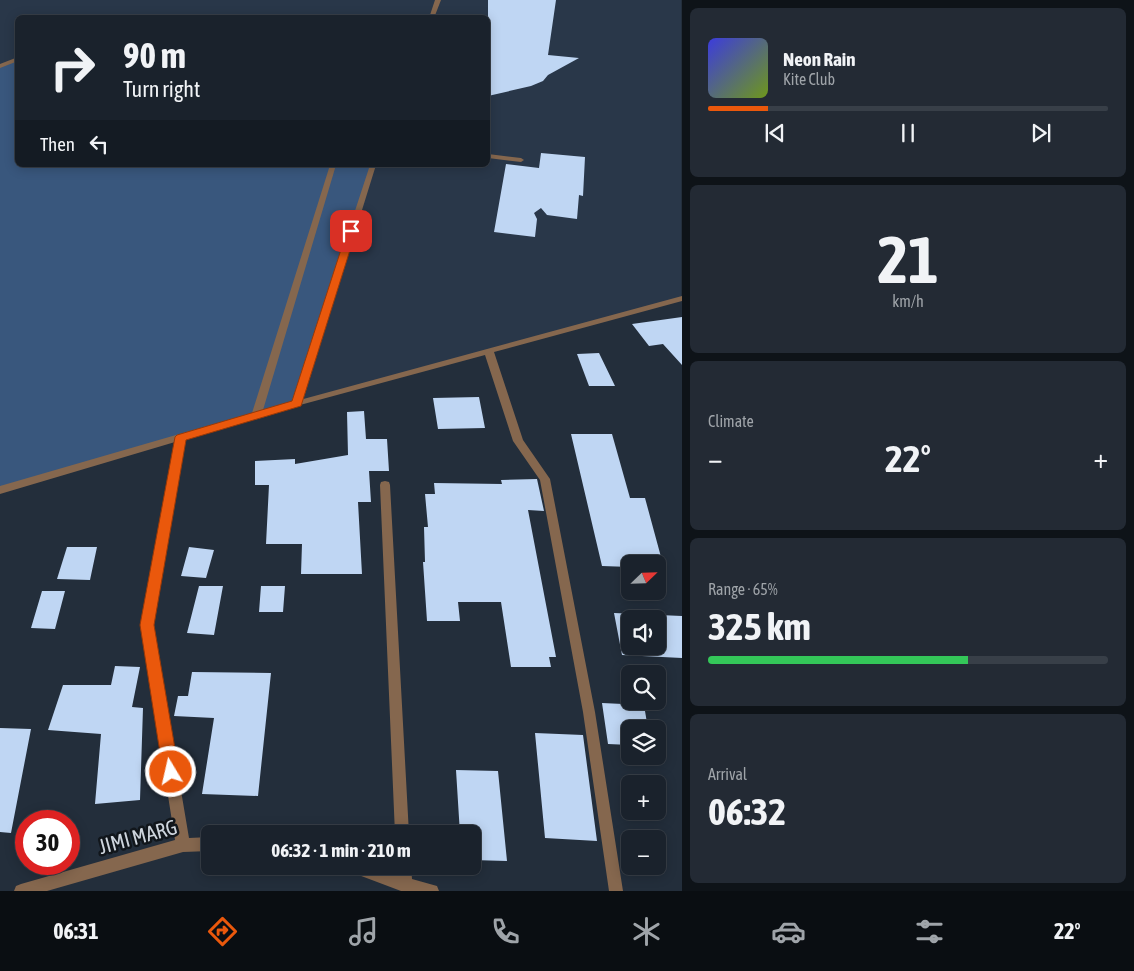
<!DOCTYPE html>
<meta charset="utf-8">
<style>
body{margin:0;font-family:"Asap Condensed",sans-serif;background:#232a34;color:#f1f3f6;height:100vh;display:flex;flex-direction:column;font-size:19px;white-space:nowrap}
*{box-sizing:border-box;margin:0}
p{font-size:16px;color:#9fa4a9}
.icon{flex:none;width:28px;height:28px;fill:none;stroke:currentColor;stroke-width:2;stroke-linecap:round;stroke-linejoin:round}
.map{position:relative;flex:1;overflow:hidden}
.details{display:flex;flex-direction:column;gap:8px;padding:8px;background:#0e1318;width:452px}
.details>*{flex:none}
.banner{position:absolute;left:15px;top:15px;width:475px;height:152px;border-radius:8px;box-shadow:0 2px 12px #0003,0 0 0 1px #383f48;background:#1a222c;color:#f1f3f6;overflow:hidden}
.needle{width:32px;rotate:67deg}
.fabs{position:absolute;left:621px;top:555px;display:grid;gap:10px}
.fabs a{display:grid;place-items:center;width:45px;height:45px;border-radius:8px;background:#1a222c;box-shadow:0 2px 12px #0003,0 0 0 1px #383f48;font-size:25px}
.speed{position:absolute;left:15px;top:810px;display:flex;gap:10px;font-size:25px;font-weight:700;text-align:center}
.speed>*{display:grid;place-content:center;width:65px;height:65px;border-radius:50%;background:#1a222c;box-shadow:0 2px 12px #0003,0 0 0 1px #383f48;line-height:1}
.speed .limit{border:8px solid #d22;background:#fff;color:#111}
.pin{position:absolute;display:grid;place-items:center;width:42px;height:42px;color:#fff;margin:-21px;border-radius:10px;box-shadow:0 2px 8px #0006}
.me{position:absolute;width:55px;margin:-28px;rotate:351deg;stroke-linejoin:round;filter:drop-shadow(0 0 4px #0008)}
.turn{display:flex;align-items:center;gap:18px;height:105px;padding:0 25px;font-size:22px}
.turn .icon{width:65px;height:65px;stroke-width:2.5}
.turn b{display:block;font-size:35px;line-height:42px}
.then{display:flex;align-items:center;height:48px;padding:0 25px;background:#0003;gap:10px;font-size:19px}
.big{font-size:38px;font-weight:700;line-height:1.1}
.details .tile{flex:1;display:flex;flex-direction:column;justify-content:center;gap:8px;min-width:0;padding:0 18px;border-radius:8px;background:#232a34}
.details .dial{align-items:center;gap:0}
.dial b{font-size:65px;line-height:1}
.song{display:flex;align-items:center;gap:15px}
.cover{width:60px;height:60px;border-radius:8px;background:linear-gradient(135deg,hsl(240 70% 55%),hsl(80 70% 35%))}
.played{height:5px;border-radius:2px;background:linear-gradient(90deg,#ea580c 15%,#383f48 15%)}
.keys{display:flex;justify-content:space-around;direction:ltr}
.heat{display:flex;justify-content:space-between;align-items:center;font-size:28px;direction:ltr}
.charge{height:8px;border-radius:4px;background:linear-gradient(90deg,#34c759 65%,#383f48 0)}
.trip{position:absolute;left:201px;top:825px;width:280px;height:50px;border-radius:8px;background:#1a222c;box-shadow:0 2px 12px #0003,0 0 0 1px #383f48;font-weight:700;line-height:50px;text-align:center}
.dock{display:flex;height:80px;justify-content:space-around;align-items:center;background:#0a0e12;color:#9fa4a9}
.dock .icon{width:35px;height:35px}
.dock .on{color:#ea580c}
.dock b{font-size:22px;color:#f1f3f6}
main{display:flex;flex:1;min-height:0}
.map>svg:first-child{display:block}
.built{fill:#293749}
.green{fill:#39577d}
.building{fill:#bfd6f3;fill-rule:evenodd}
.lines{fill:none;stroke-linecap:round;stroke-linejoin:round}
.lane{fill:#85674e;fill-rule:evenodd}
.street{fill:#85674e;fill-rule:evenodd}
.route{fill:#ea580c;stroke:#983908}
.labels{text-anchor:middle;stroke-width:5;stroke-linejoin:round;paint-order:stroke}
.near-street-label{font-size:21px;fill:#ced5dd;stroke:#11161b}
</style>
<main>
<div class="map">
<svg width="682" height="891" viewBox="0 0 682 891">
<rect width="100%" height="100%" fill="#232e3b"/>
<!-- built -->
<path class="built" d="M 0,0 L 681,0 L 681,298 L 297,403 L 373,165 L 488,165 L 488,18 L 18,18 L 17,59 L 0,66 Z"/>
<!-- green -->
<path class="green" d="M 17,59 L 18,165 L 373,165 L 297,403 L 0,490 L 0,66 Z"/>
<!-- building -->
<path class="building" d="M 488,0 L 556,0 L 548,55 L 579,58 L 548,75 L 543,81 L 531,86 L 488,96 Z
M 541,153 L 585,157 L 583,196 L 579,195 L 577,219 L 547,215 L 541,208 L 534,213 L 537,219 L 535,237 L 494,232 L 506,164 L 539,168 Z
M 682,317 L 682,365 L 663,344 L 649,346 L 632,324 Z
M 599,353 L 615,386 L 589,386 L 577,354 Z
M 479,397 L 485,428 L 438,429 L 433,398 Z
M 364,411 L 366,439 L 387,439 L 389,471 L 369,471 L 371,502 L 358,502 L 362,574 L 301,574 L 302,544 L 266,544 L 269,485 L 255,485 L 255,461 L 295,459 L 295,464 L 348,455 L 347,412 Z
M 571,434 L 612,434 L 630,498 L 645,498 L 664,568 L 658,568 L 658,564 L 630,564 L 630,567 L 602,566 Z
M 537,479 L 544,511 L 528,510 L 556,657 L 549,657 L 551,667 L 511,667 L 501,602 L 458,602 L 460,621 L 427,621 L 423,562 L 425,562 L 424,527 L 428,527 L 425,494 L 435,494 L 434,483 L 502,484 L 501,480 Z
M 67,547 L 97,547 L 90,580 L 57,579 Z
M 189,547 L 214,550 L 206,578 L 181,576 Z
M 199,586 L 223,586 L 214,635 L 187,633 Z
M 261,586 L 285,586 L 283,612 L 259,612 Z
M 42,591 L 65,591 L 55,629 L 31,628 Z
M 614,613 L 682,616 L 682,658 L 622,655 ZM 630,619 L 658,619 L 658,646 L 630,646 Z
M 115,666 L 140,667 L 132,707 L 143,708 L 140,800 L 95,804 L 101,734 L 48,730 L 63,685 L 111,685 Z
M 192,672 L 271,673 L 258,796 L 202,794 L 214,718 L 174,716 L 178,696 L 188,696 Z
M 602,703 L 644,705 L 648,729 L 630,729 L 630,745 L 608,744 Z
M 0,728 L 31,729 L 11,833 L 0,832 Z
M 535,733 L 583,735 L 597,841 L 545,838 Z
M 456,770 L 498,771 L 507,861 L 472,860 L 472,834 L 460,834 Z"/>
<g class="lines">
<!-- lane -->
<path class="lane" d="M 435,0 L 441,0 L 434,18 L 429,18 Z
M 488,154 L 521,158 L 524,160 L 521,162 L 488,158 Z
M 370,165 L 376,165 L 302,403 L 300,405 L 294,405 L 292,403 Z"/>
<!-- street -->
<path class="street" d="M 18,57 L 18,61 L 0,68 L 0,64 Z
M 330,165 L 336,165 L 263,410 L 682,296 L 682,301 L 494,352 L 523,440 L 550,479 L 595,712 L 623,891 L 609,891 L 583,712 L 540,480 L 513,441 L 485,355 L 300,405 L 186,439 L 153,625 L 189,838 L 210,837 L 210,851 L 183,852 L 47,891 L 14,891 L 16,886 L 21,884 L 175,840 L 141,625 L 175,442 L 0,494 L 0,486 L 252,413 Z
M 385,481 L 389,482 L 390,485 L 409,834 L 395,834 L 380,485 L 381,482 Z
M 346,866 L 374,866 L 397,875 L 397,866 L 411,866 L 412,879 L 437,886 L 439,891 L 401,891 L 348,871 Z"/>
</g>
<!-- route -->
<path class="route" d="M 351,229 L 356,231 L 301,406 L 186,440 L 154,625 L 179,772 L 176,777 L 171,779 L 166,777 L 163,772 L 140,625 L 175,437 L 177,435 L 292,401 L 347,231 Z"/>
<g class="labels">
<!-- near-street labels -->
<g class="near-street-label">
<text transform="translate(138 837) rotate(-15)" y="7">JIMI MARG</text>
</g>
</g>
</svg>
<div class="fabs">
<a><svg class="needle" viewBox="-14 -14 28 28"><path d="M0-13l5 13h-10z" fill="#e53935"/><path d="M0 13l5-13h-10z" fill="#9fa4a9"/></svg></a>
<a><svg class="icon" aria-label="sound" viewBox="0 0 24 24"><path d="M4 9h4l5-4v14l-5-4H4zM17 9q2 3 0 6"/></svg></a>
<a><svg class="icon" aria-label="search" viewBox="0 0 24 24"><circle cx="10" cy="10" r="6"/><path d="M15 15l6 6"/></svg></a>
<a><svg class="icon" aria-label="layers" viewBox="0 0 24 24"><path d="M12 4l9 5-9 5-9-5zM3 14l9 5 9-5"/></svg></a>
<a>+</a>
<a>−</a>
</div>
<div class="speed"><div class="limit">30</div></div>
<div class="pin" style="left:351px;top:231px;background:#d93025"><svg class="icon" aria-label="arrive" viewBox="0 0 24 24"><path d="M6 21V4h12l-3 4 3 4H6"/></svg></div>
<svg class="me" style="left:171px;top:772px" viewBox="-20 -20 40 40"><circle r="17" fill="#ea580c" stroke="#fff" stroke-width="3"/><path d="M0-11L8 9 0 5-8 9z" fill="#fff"/></svg>
<div class="trip">06:32 · 1 min · 210 m</div>
<div class="banner">
<div class="turn"><svg class="icon" aria-label="right" viewBox="0 0 24 24"><path d="M7 20v-9h11M14 6l5 5-5 5"/></svg><div><b>90 m</b>Turn right</div></div>
<div class="then">Then<svg class="icon" aria-label="left" viewBox="0 0 24 24"><path d="M17 20v-9H6M10 6l-5 5 5 5"/></svg></div>
</div>
</div>
<section class="details">
<div class="tile">
<div class="song"><i class="cover"></i><div><b>Neon Rain</b><p>Kite Club</p></div></div>
<div class="played"></div>
<div class="keys"><svg class="icon" aria-label="previous" viewBox="0 0 24 24"><path d="M18 5L8 12l10 7zM5 5v14"/></svg><svg class="icon" aria-label="pause" viewBox="0 0 24 24"><path d="M8 5v14M16 5v14"/></svg><svg class="icon" aria-label="next" viewBox="0 0 24 24"><path d="M6 5l10 7-10 7zM19 5v14"/></svg></div>
</div>
<div class="tile dial"><b>21</b><p>km/h</p></div>
<div class="tile"><p>Climate</p>
<div class="heat"><a>−</a><b class="big">22°</b><a>+</a></div>
</div>
<div class="tile"><p>Range · 65%</p><b class="big">325 km</b><div class="charge"></div></div>
<div class="tile"><p>Arrival</p><b class="big">06:32</b></div>
</section>
</main>
<nav class="dock">
<b>06:31</b>
<svg class="icon on" aria-label="directions" viewBox="0 0 24 24"><path d="M12 3l9 9-9 9-9-9zM9 14v-3h6M13 9l2 2-2 2"/></svg>
<svg class="icon" aria-label="music" viewBox="0 0 24 24"><path d="M9 18V5l10-2v13"/><circle cx="6" cy="18" r="3"/><circle cx="16" cy="16" r="3"/></svg>
<svg class="icon" aria-label="phone" viewBox="0 0 24 24"><path d="M5 4h4l2 5-3 2q2 4 5 5l2-3 5 2v4C11 20 4 13 5 4z"/></svg>
<svg class="icon" aria-label="climate" viewBox="0 0 24 24"><path d="M12 3v18M4 7l16 10M4 17L20 7"/></svg>
<svg class="icon" aria-label="car" viewBox="0 0 24 24"><path d="M5 17H2v-5l4-1 3-4h7l3 4 3 1v5h-3M9 17h6M6 11h13"/><circle cx="7" cy="17" r="2"/><circle cx="17" cy="17" r="2"/></svg>
<svg class="icon" aria-label="filters" viewBox="0 0 24 24"><path d="M4 7h16M4 17h16"/><circle cx="9" cy="7" r="2"/><circle cx="15" cy="17" r="2"/></svg>
<b>22°</b>
</nav>
